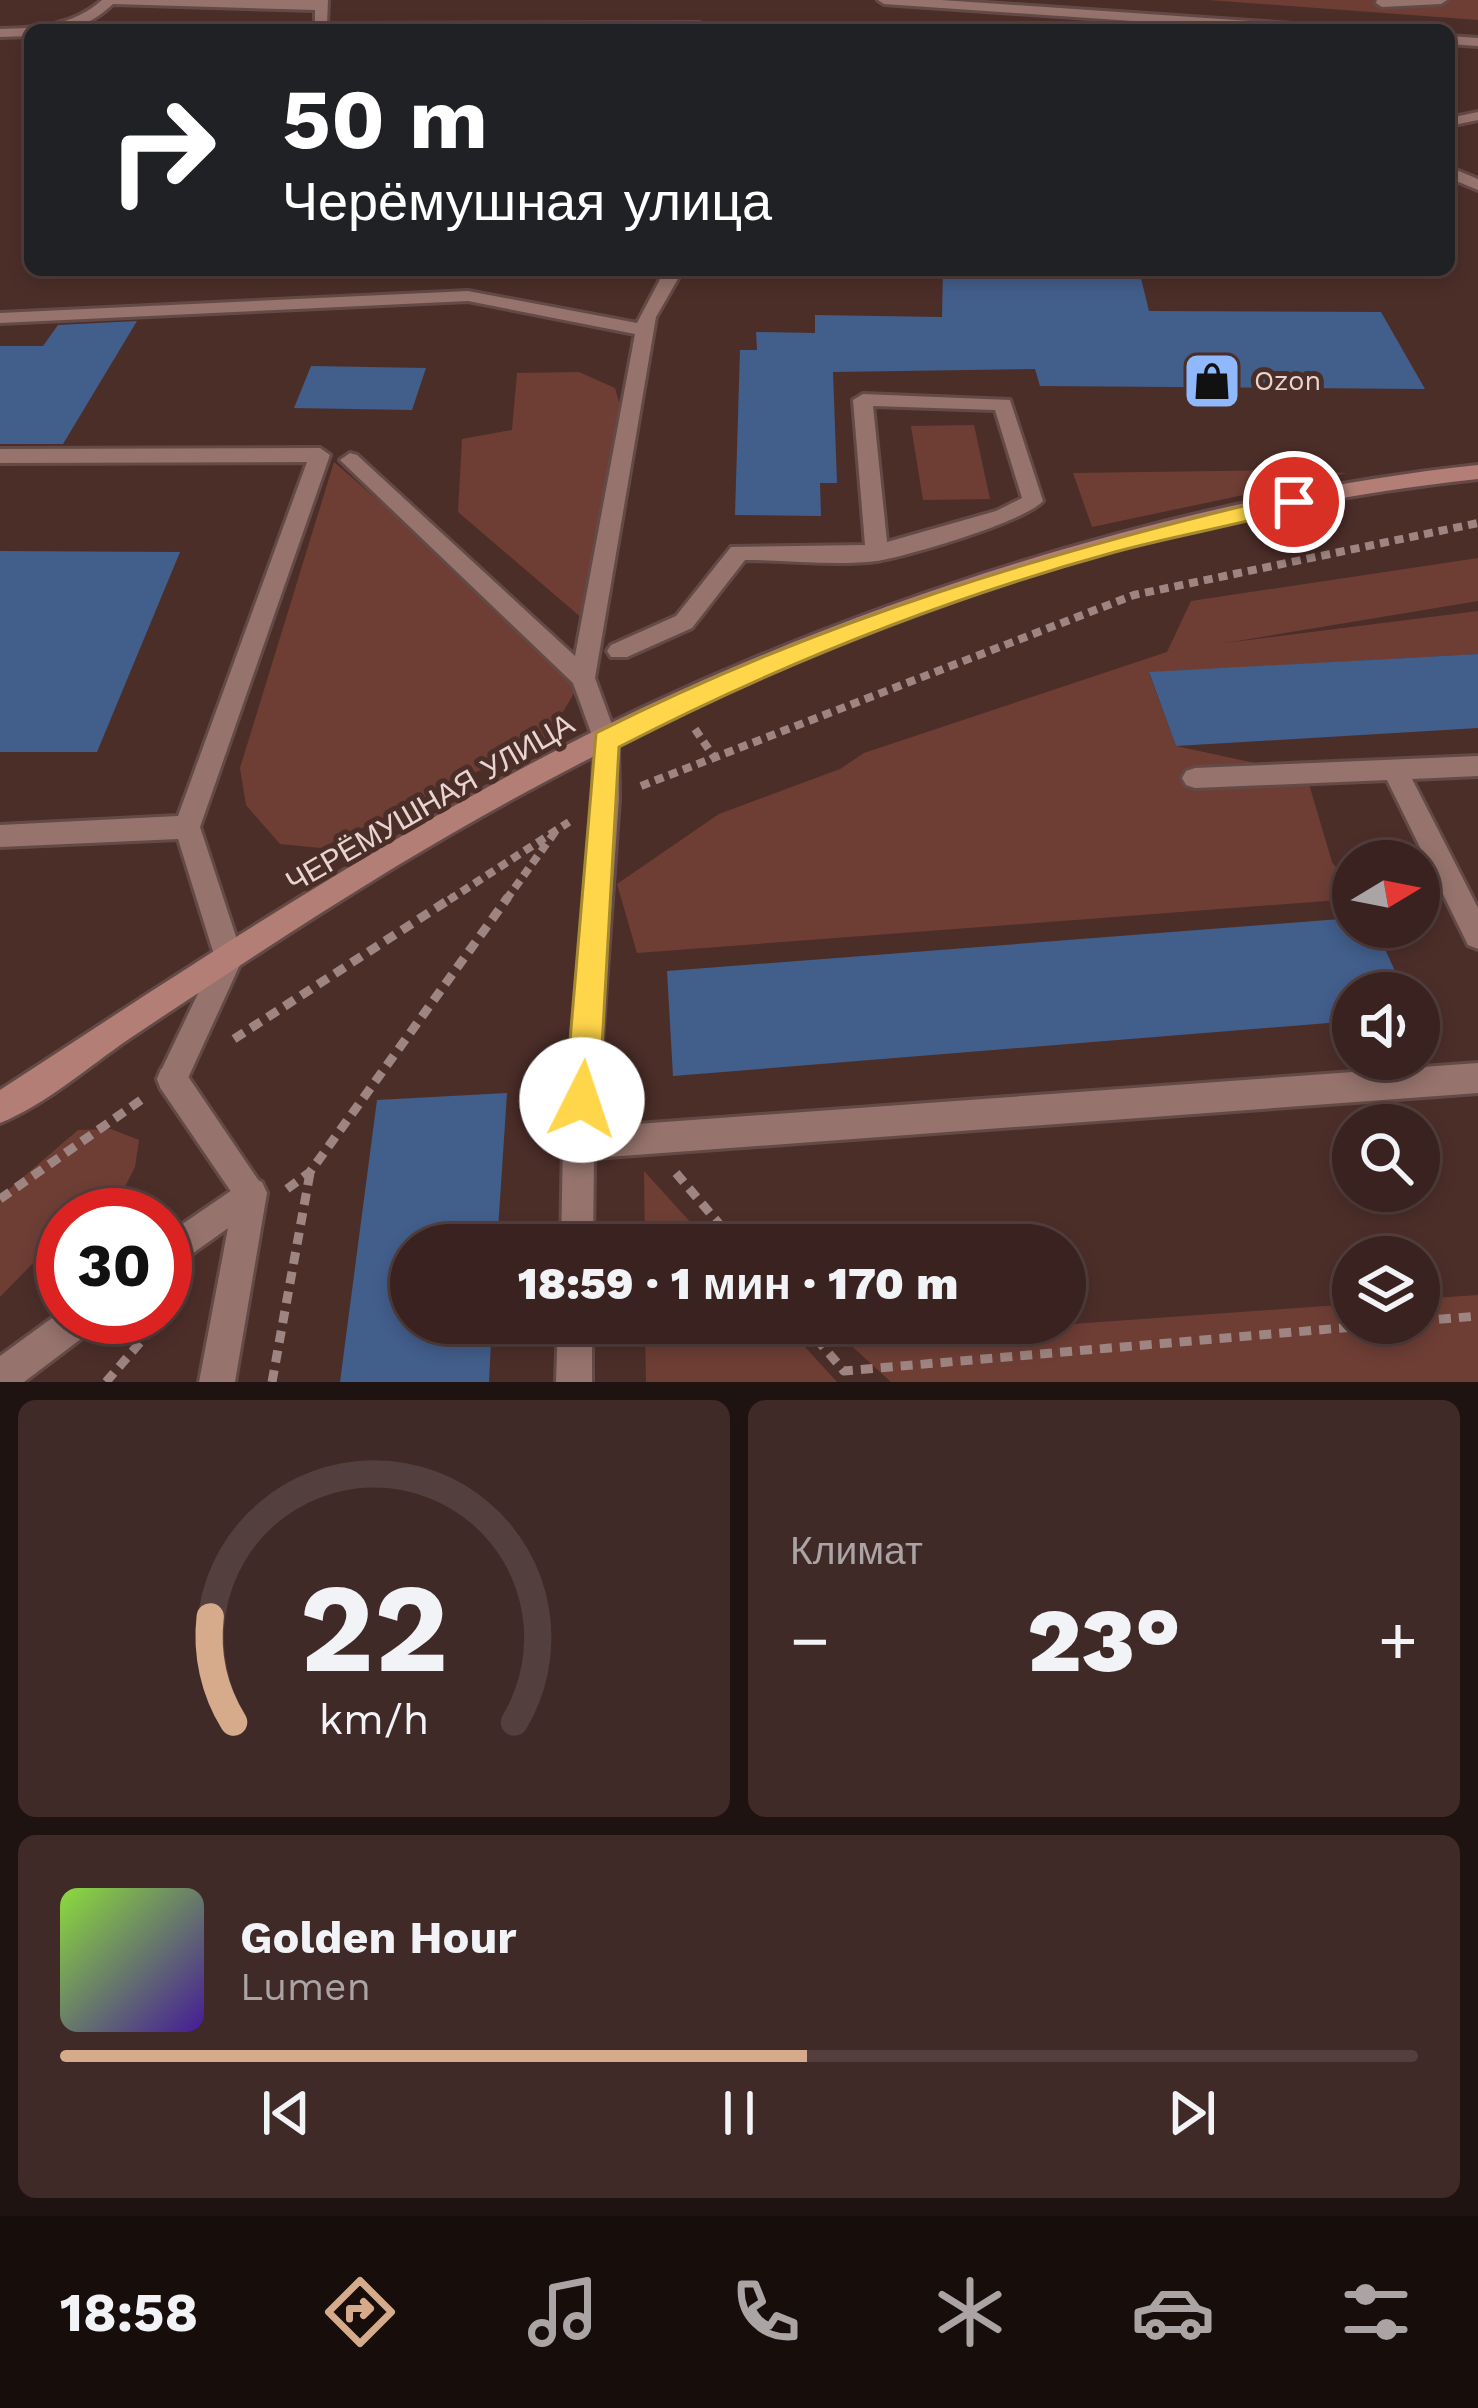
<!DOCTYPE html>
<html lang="ru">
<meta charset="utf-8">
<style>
body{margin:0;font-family:"Work Sans",sans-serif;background:#402a28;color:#f1f3f6;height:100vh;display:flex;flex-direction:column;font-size:45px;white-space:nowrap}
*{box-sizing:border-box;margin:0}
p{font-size:39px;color:#aba4a4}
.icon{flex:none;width:66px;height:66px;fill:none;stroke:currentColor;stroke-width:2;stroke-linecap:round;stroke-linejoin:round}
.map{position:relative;height:1382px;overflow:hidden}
.side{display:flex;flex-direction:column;gap:18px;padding:18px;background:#1f1311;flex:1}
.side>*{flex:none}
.banner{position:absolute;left:24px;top:24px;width:1431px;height:252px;border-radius:18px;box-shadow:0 6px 18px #0003,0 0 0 3px #533f3d;background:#202124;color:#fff;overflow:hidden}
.needle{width:78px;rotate:80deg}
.controls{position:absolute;left:1332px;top:840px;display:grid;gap:24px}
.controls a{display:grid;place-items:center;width:108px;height:108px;border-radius:50%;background:#39221f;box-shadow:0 6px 18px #0003,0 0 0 3px #533f3d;font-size:60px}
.speed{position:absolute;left:36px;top:1188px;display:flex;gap:24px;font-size:60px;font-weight:700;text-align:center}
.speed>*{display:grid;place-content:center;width:156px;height:156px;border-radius:50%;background:#39221f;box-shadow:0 6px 18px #0003,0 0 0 3px #533f3d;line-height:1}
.speed .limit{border:18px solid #d22;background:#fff;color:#111}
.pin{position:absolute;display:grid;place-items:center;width:102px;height:102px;color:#fff;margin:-51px;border:6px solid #fff;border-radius:50%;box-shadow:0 3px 12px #0007}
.me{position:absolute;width:132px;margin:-66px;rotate:4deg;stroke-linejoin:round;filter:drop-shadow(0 0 9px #0008)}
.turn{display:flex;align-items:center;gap:42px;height:252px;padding:0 60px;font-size:54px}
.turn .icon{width:156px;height:156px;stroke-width:2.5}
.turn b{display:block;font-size:84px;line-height:102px}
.big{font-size:90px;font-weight:800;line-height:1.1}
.side .widget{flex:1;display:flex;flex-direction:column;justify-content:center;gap:18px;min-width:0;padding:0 42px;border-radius:18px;background:#402a28}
.side .dial{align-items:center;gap:0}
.dial svg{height:312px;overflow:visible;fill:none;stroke:#533f3d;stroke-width:7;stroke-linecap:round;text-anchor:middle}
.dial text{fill:#f1f3f6;stroke:none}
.song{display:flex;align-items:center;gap:36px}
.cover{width:144px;height:144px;border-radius:18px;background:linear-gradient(135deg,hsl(90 70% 55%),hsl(260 70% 35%))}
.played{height:12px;border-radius:6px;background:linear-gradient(90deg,#d6ab8b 55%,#533f3d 55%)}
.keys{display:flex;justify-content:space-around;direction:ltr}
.heat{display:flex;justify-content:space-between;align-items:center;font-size:66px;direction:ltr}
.side .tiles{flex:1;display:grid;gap:18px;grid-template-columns:1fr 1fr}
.widget:last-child{grid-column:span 2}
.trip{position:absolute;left:390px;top:1224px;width:696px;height:120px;border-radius:60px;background:#39221f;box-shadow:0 6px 18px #0003,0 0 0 3px #533f3d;font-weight:800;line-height:120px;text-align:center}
.dock{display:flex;height:192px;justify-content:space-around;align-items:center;background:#170e0c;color:#aba4a4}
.dock .icon{width:84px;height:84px}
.dock .selected{color:#d6ab8b}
.dock b{font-size:54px;color:#f1f3f6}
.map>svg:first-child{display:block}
.green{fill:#6e3e35}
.building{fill:#425e8b}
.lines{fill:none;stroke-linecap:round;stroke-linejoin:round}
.lane-casing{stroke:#644a46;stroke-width:6}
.street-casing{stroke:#644a46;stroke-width:6}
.secondary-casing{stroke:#644a46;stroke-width:6}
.path-far1{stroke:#9e8581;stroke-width:8;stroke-dasharray:9 6;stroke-linecap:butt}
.path{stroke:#9e8581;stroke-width:9;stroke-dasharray:12 8;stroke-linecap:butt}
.lane{fill:#96736d;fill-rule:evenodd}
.street{fill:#96736d;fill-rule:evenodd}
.secondary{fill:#b27e75;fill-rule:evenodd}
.route{fill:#ffd54a;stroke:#a68a30;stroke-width:3}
.labels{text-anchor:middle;stroke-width:10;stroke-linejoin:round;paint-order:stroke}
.far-poi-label{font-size:27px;fill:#e8d4d0;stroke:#4c2e29;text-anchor:start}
.street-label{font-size:30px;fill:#e8d4d0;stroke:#4c2e29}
</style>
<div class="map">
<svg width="1478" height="1382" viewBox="0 0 1478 1382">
<rect width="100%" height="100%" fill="#4c2e29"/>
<!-- green -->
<path class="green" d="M 1208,0 L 1478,0 L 1478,20 Z
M 579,372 L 615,388 L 623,416 L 590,625 L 458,512 L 462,439 L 512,430 L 517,373 Z
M 974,425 L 990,499 L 923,500 L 911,426 Z
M 334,462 L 583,678 L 548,737 L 321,848 L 280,844 L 246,805 L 240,768 Z
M 1293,470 L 1347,473 L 1092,527 L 1073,473 Z
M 1478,558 L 1478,601 L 1225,643 L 1478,611 L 1478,654 L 1149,673 L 1176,746 L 1306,774 L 1332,862 L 1353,889 L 1353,899 L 637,953 L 617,884 L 719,814 L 840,769 L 864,753 L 1167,652 L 1191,601 Z
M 111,1129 L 139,1140 L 135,1167 L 113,1210 L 63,1215 L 63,1243 L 37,1259 L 0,1297 L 0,1197 L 78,1130 Z
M 644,1171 L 711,1245 L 645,1245 Z
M 1478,1295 L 1478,1382 L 891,1382 L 845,1340 L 1353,1304 L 1353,1323 L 1419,1323 L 1419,1299 Z
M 645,1323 L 783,1323 L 837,1382 L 646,1382 Z"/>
<!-- building -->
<path class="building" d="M 943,270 L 1139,270 L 1149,311 L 1381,312 L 1425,389 L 1040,386 L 1035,369 L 833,372 L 837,483 L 820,483 L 821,516 L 735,515 L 740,350 L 757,350 L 756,332 L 815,333 L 815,315 L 942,317 Z
M 137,321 L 63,444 L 0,444 L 0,346 L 43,346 L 58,325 Z
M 311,366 L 426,368 L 412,410 L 294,408 Z
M 0,551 L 180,552 L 97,752 L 0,752 Z
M 1478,654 L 1478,728 L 1176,746 L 1149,672 Z
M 1353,918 L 1353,927 L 1375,927 L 1405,993 L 1353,993 L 1353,1021 L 673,1076 L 667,971 Z
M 507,1093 L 497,1245 L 411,1245 L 411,1323 L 492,1323 L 489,1382 L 340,1382 L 377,1100 Z"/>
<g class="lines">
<!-- lane casing -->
<g class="lane-casing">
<path id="lane" d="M 102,0 L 328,0 L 327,24 L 700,23 L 707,27 L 315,30 L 315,10 L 113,4 C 85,30 68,30 30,30 L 30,36 L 0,37 L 0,29 C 38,28 73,26 102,0 Z
M 1377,0 L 1447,0 L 1441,4 L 1382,7 L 1376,3 Z
M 1478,112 L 1478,120 L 1449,126 L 1449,118 Z
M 1449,167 L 1478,179 L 1478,190 L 1449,178 Z
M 665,270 L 683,270 L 656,317 L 595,678 L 618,741 L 619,799 L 615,807 L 606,810 L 597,807 L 593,799 L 594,741 L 573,683 L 340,460 L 350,453 L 357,455 L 575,656 L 635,334 L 468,301 L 0,323 L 0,313 L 468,291 L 637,323 Z
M 863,394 L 1010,400 L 1043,501 C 1024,522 908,556 877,561 C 835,566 787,560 745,560 L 692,628 L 627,657 L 611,657 L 607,651 L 611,645 L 676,616 L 731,547 L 865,545 L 853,400 ZM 873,406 L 995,410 L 1022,498 L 996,511 L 887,542 Z
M 320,448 L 330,455 L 200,827 L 243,958 L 183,1089 L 172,1094 L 161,1089 L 157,1079 L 215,958 L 178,839 L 0,847 L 0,825 L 178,816 L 307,462 L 0,463 L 0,449 Z
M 1478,756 L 1478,776 L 1412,779 L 1478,908 L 1478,949 L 1468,945 L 1387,780 L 1195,788 L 1186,785 L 1182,778 L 1186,771 L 1195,768 Z
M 251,1177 L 262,1182 L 267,1193 L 262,1204 L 165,1273 L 165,1236 Z
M 63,1310 L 63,1317 L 99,1317 L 94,1329 L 24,1382 L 0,1382 L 0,1356 Z"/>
</g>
<!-- street casing -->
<g class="street-casing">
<path id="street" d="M 878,0 L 941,0 L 1323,26 L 1330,30 L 1264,30 L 884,4 Z
M 1449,36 L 1478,38 L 1478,46 L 1449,44 Z
M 606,788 L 615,791 L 619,799 L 596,1127 L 1478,1063 L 1478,1093 L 594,1158 L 593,1245 L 561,1245 L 563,1144 L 593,799 L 597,791 Z
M 172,1064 L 183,1069 L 267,1193 L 235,1382 L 199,1382 L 234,1196 L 161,1089 L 157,1079 L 161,1069 Z
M 558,1323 L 592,1323 L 592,1382 L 556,1382 Z"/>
</g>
<!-- secondary casing -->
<g class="secondary-casing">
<path id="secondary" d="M 1478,465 L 1478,479 C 1101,519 717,672 395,867 C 305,922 217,980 129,1039 C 88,1067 45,1105 0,1123 L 0,1090 C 167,981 333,871 508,776 C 792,621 1157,499 1478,465 Z"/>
</g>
<!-- path-far1 -->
<path class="path-far1" d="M 695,729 L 714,757
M 641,786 L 1134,595 L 1478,523
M 449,900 L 569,822
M 506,900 L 555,832"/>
<!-- path -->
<path class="path" d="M 234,1039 L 453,897
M 676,1173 L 737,1245
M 287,1189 L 310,1172 L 508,897
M 0,1199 L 141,1100
M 165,1314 L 184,1292
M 1419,1321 L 1478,1316
M 803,1323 L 844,1371 L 1399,1323
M 106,1382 L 162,1317
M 272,1382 L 310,1173"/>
<!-- lane -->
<use href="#lane" class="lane"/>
<!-- street -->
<use href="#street" class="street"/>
<!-- secondary -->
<use href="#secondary" class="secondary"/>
</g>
<!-- route -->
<path class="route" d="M 1294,494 L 1306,502 L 1302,507 C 1240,525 1177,535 1115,552 C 944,599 776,666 619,747 L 599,1100 L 594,1113 L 582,1118 L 570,1113 L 565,1100 L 596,733 C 818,621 1052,550 1294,494 Z"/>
<!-- icons -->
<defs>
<g id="shop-square" transform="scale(3)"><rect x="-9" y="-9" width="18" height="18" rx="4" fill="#8fb8fd" stroke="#4c2e29"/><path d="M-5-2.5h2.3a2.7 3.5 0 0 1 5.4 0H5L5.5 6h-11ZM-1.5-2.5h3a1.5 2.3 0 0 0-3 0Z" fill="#111"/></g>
</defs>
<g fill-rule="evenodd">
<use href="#shop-square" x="1212" y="381"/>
</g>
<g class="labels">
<!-- far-poi labels -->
<g class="far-poi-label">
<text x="1254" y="390">Ozon</text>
</g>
<!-- street labels -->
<g class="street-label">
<text transform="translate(430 803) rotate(-30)" y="10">ЧЕРЁМУШНАЯ УЛИЦА</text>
</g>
</g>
</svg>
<div class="controls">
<a><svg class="needle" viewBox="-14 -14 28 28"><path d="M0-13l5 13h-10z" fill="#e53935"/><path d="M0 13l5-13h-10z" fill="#aba4a4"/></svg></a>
<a><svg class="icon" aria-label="sound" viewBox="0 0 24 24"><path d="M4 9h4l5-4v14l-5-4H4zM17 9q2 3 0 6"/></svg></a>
<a><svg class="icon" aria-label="search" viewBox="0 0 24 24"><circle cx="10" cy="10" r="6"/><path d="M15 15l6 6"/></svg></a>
<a><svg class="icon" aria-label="layers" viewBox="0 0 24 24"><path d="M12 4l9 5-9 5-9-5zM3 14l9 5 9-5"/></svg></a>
</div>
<div class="speed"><div class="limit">30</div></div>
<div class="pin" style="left:1294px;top:502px;background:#d93025"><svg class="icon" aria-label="arrive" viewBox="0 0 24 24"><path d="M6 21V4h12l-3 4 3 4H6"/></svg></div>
<svg class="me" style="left:582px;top:1100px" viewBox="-20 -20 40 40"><circle r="19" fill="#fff"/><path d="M0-13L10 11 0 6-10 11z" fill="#ffd54a"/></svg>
<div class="trip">18:59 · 1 мин · 170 m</div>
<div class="banner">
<div class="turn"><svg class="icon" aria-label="right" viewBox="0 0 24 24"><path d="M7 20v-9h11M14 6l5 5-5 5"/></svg><div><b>50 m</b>Черёмушная улица</div></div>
</div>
</div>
<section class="side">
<div class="tiles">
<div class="widget dial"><svg viewBox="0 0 100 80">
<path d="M14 69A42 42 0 1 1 86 69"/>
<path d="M14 69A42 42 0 0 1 8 42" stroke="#d6ab8b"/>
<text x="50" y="56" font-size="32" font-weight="700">22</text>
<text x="50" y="72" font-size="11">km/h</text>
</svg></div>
<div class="widget"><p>Климат</p>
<div class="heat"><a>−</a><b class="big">23°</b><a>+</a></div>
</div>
<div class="widget">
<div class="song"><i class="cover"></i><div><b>Golden Hour</b><p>Lumen</p></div></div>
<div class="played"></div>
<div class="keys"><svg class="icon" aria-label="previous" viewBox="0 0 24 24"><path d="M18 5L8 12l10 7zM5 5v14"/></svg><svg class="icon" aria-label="pause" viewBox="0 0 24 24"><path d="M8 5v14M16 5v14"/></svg><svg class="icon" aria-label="next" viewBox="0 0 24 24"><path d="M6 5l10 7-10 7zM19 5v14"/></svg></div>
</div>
</div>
</section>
<nav class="dock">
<b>18:58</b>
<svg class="icon selected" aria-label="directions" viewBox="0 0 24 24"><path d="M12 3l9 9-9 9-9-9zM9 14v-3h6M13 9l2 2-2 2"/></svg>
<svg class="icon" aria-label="music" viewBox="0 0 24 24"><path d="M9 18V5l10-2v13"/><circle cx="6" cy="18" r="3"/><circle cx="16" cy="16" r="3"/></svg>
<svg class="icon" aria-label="phone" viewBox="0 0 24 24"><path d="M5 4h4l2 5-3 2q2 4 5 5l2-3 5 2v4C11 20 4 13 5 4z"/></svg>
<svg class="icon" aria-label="climate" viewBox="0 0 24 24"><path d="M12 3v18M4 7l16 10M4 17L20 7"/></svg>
<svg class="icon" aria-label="car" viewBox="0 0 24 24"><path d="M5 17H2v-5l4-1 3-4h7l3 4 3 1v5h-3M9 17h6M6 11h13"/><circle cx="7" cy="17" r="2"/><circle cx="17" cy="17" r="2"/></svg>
<svg class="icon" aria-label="filters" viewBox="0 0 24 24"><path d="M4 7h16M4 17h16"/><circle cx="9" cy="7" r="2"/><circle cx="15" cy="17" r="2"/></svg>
</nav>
